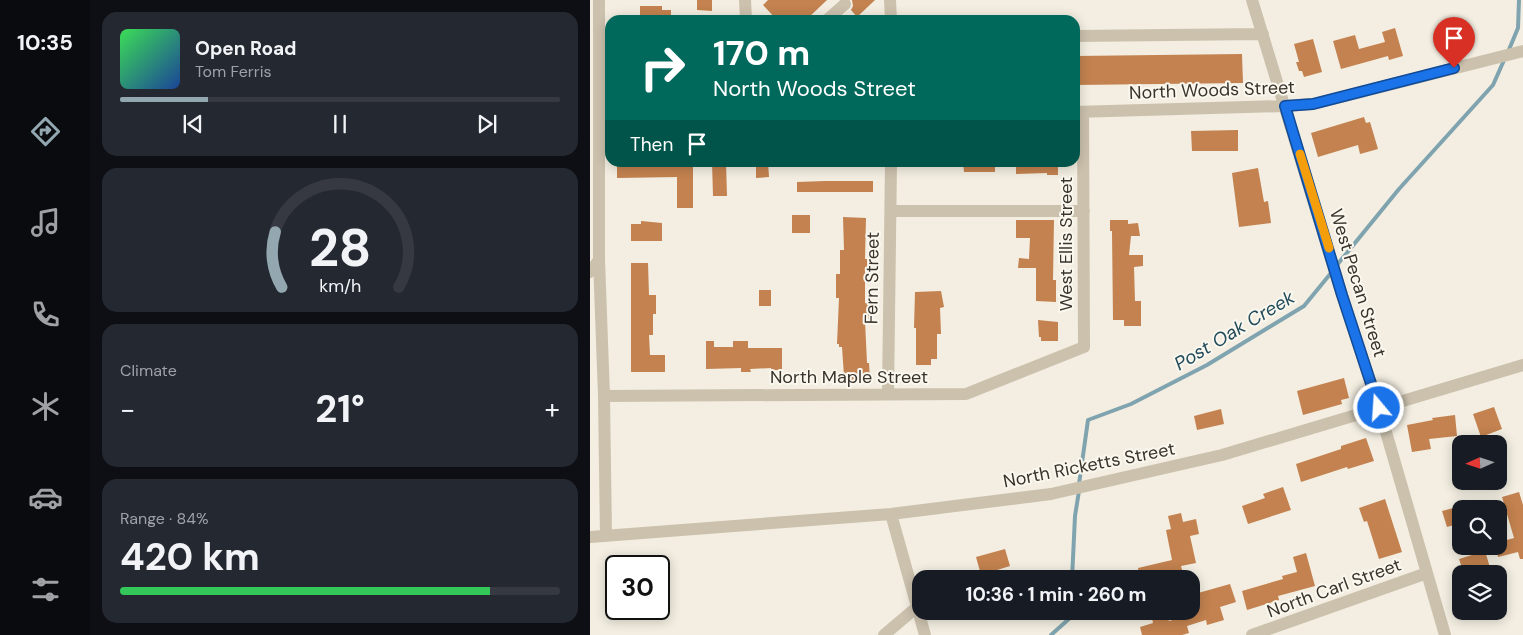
<!DOCTYPE html>
<meta charset="utf-8">
<style>
body{margin:0;font-family:"DM Sans",sans-serif;background:#242831;color:#f1f3f6;height:100vh;display:flex;flex-direction:column;font-size:19px;white-space:nowrap}
*{box-sizing:border-box;margin:0}
p{font-size:16px;color:#9ea1a6}
.icon{flex:none;width:28px;height:28px;fill:none;stroke:currentColor;stroke-width:2;stroke-linecap:round;stroke-linejoin:round}
.map{position:relative;flex:1;overflow:hidden}
.drawer{display:flex;flex-direction:column;gap:12px;padding:12px;background:#0d0f14;width:500px}
.drawer>*{flex:none}
.guide{position:absolute;left:15px;top:15px;width:475px;height:152px;border-radius:15px;box-shadow:0 2px 12px #0003;background:#00695c;color:#fff;overflow:hidden}
.needle{width:32px;rotate:267deg}
.fabs{position:absolute;left:862px;top:435px;display:grid;gap:10px}
.fabs a{display:grid;place-items:center;width:55px;height:55px;border-radius:10px;background:#171b24;box-shadow:0 2px 12px #0003;font-size:25px}
.speed{position:absolute;left:15px;top:555px;display:flex;gap:10px;font-size:25px;font-weight:700;text-align:center}
.speed>*{display:grid;place-content:center;width:65px;height:65px;border-radius:50%;background:#171b24;box-shadow:0 2px 12px #0003;line-height:1}
.speed .limit{border:2px solid #111;border-radius:8px;background:#fff;color:#111}
.pin{position:absolute;display:grid;place-items:center;width:42px;height:42px;color:#fff;margin:-51px -21px;border-radius:50% 50% 50% 0;rotate:-45deg;box-shadow:0 0 5px #0007}
.pin .icon{rotate:45deg}
.me{position:absolute;width:55px;margin:-28px;rotate:342deg;stroke-linejoin:round;filter:drop-shadow(0 0 4px #0008)}
.turn{display:flex;align-items:center;gap:18px;height:105px;padding:0 25px;font-size:22px}
.turn .icon{width:65px;height:65px;stroke-width:2.5}
.turn b{display:block;font-size:35px;line-height:42px}
.then{display:flex;align-items:center;height:48px;padding:0 25px;background:#0003;gap:10px;font-size:19px}
.big{font-size:38px;font-weight:700;line-height:1.1}
.drawer .widget{flex:1;display:flex;flex-direction:column;justify-content:center;gap:8px;min-width:0;padding:0 18px;border-radius:15px;background:#242831}
.drawer .dial{align-items:center;gap:0}
.dial svg{height:130px;overflow:visible;fill:none;stroke:#363941;stroke-width:7;stroke-linecap:round;text-anchor:middle}
.dial text{fill:#f1f3f6;stroke:none}
.song{display:flex;align-items:center;gap:15px}
.cover{width:60px;height:60px;border-radius:8px;background:linear-gradient(135deg,hsl(130 70% 55%),hsl(220 70% 35%))}
.played{height:5px;border-radius:2px;background:linear-gradient(90deg,#93a7b0 20%,#363941 20%)}
.keys{display:flex;justify-content:space-around;direction:ltr}
.heat{display:flex;justify-content:space-between;align-items:center;font-size:28px;direction:ltr}
.charge{height:8px;border-radius:4px;background:linear-gradient(90deg,#34c759 84%,#363941 0)}
.trip{position:absolute;left:322px;top:570px;width:288px;height:50px;border-radius:15px;background:#171b24;box-shadow:0 2px 12px #0003;font-weight:700;line-height:50px;text-align:center}
main{display:flex;flex:1;min-height:0}
.menu{display:flex;flex-direction:column;width:90px;justify-content:space-around;align-items:center;background:#090b0e;color:#9ea1a6}
.menu .icon{width:35px;height:35px}
.menu .active{color:#93a7b0}
.menu b{font-size:22px;color:#f1f3f6}
.map>svg:first-child{display:block}
.lines{fill:none;stroke-linecap:round;stroke-linejoin:round}
.stream{stroke:#80a4af;stroke-width:4}
.building{fill:#c3824f}
.minor{stroke:#cbc1ad;stroke-width:12}
.route-casing{stroke:#114b97;stroke-width:12}
.route{stroke:#1a73e8;stroke-width:9}
.slow{stroke:#f59e0b;stroke-width:9}
.labels{text-anchor:middle;stroke-width:4;stroke-linejoin:round;paint-order:stroke}
.street-label{font-size:18px;fill:#3a332b;stroke:#faf7ee}
.water-label{font-size:19px;font-style:italic;fill:#214b5b;stroke:#faf7ee}
</style>
<main>
<nav class="menu">
<b>10:35</b>
<svg class="icon active" aria-label="directions" viewBox="0 0 24 24"><path d="M12 3l9 9-9 9-9-9zM9 14v-3h6M13 9l2 2-2 2"/></svg>
<svg class="icon" aria-label="music" viewBox="0 0 24 24"><path d="M9 18V5l10-2v13"/><circle cx="6" cy="18" r="3"/><circle cx="16" cy="16" r="3"/></svg>
<svg class="icon" aria-label="phone" viewBox="0 0 24 24"><path d="M5 4h4l2 5-3 2q2 4 5 5l2-3 5 2v4C11 20 4 13 5 4z"/></svg>
<svg class="icon" aria-label="climate" viewBox="0 0 24 24"><path d="M12 3v18M4 7l16 10M4 17L20 7"/></svg>
<svg class="icon" aria-label="car" viewBox="0 0 24 24"><path d="M5 17H2v-5l4-1 3-4h7l3 4 3 1v5h-3M9 17h6M6 11h13"/><circle cx="7" cy="17" r="2"/><circle cx="17" cy="17" r="2"/></svg>
<svg class="icon" aria-label="filters" viewBox="0 0 24 24"><path d="M4 7h16M4 17h16"/><circle cx="9" cy="7" r="2"/><circle cx="15" cy="17" r="2"/></svg>
</nav>
<section class="drawer">
<div class="widget">
<div class="song"><i class="cover"></i><div><b>Open Road</b><p>Tom Ferris</p></div></div>
<div class="played"></div>
<div class="keys"><svg class="icon" aria-label="previous" viewBox="0 0 24 24"><path d="M18 5L8 12l10 7zM5 5v14"/></svg><svg class="icon" aria-label="pause" viewBox="0 0 24 24"><path d="M8 5v14M16 5v14"/></svg><svg class="icon" aria-label="next" viewBox="0 0 24 24"><path d="M6 5l10 7-10 7zM19 5v14"/></svg></div>
</div>
<div class="widget dial"><svg viewBox="0 0 100 80">
<path d="M14 69A42 42 0 1 1 86 69"/>
<path d="M14 69A42 42 0 0 1 10 35" stroke="#93a7b0"/>
<text x="50" y="56" font-size="32" font-weight="700">28</text>
<text x="50" y="72" font-size="11">km/h</text>
</svg></div>
<div class="widget"><p>Climate</p>
<div class="heat"><a>−</a><b class="big">21°</b><a>+</a></div>
</div>
<div class="widget"><p>Range · 84%</p><b class="big">420 km</b><div class="charge"></div></div>
</section>
<div class="map">
<svg width="933" height="635" viewBox="0 0 933 635">
<rect width="100%" height="100%" fill="#f3eee1"/>
<g class="lines">
<!-- stream -->
<path class="stream" d="M 918,52 L 928,28 L 929,0
M 747,265 L 809,189 L 903,85 L 915,58
M 489,484 L 498,420 L 541,404 L 617,365 L 714,306 L 741,273
M 482,579 L 485,516 L 489,491
M 461,635 L 480,618 L 480,611"/>
</g>
<!-- building -->
<path class="building" d="M 107,0 L 122,0 L 122,11 L 107,10 Z
M 178,0 L 237,0 L 216,20 L 187,20 L 173,5 Z
M 262,0 L 285,0 L 267,17 L 261,10 L 263,6 Z
M 50,6 L 72,6 L 72,10 L 81,10 L 81,20 L 56,20 L 56,17 L 50,17 Z
M 805,28 L 813,56 L 799,60 L 798,56 L 751,69 L 743,41 L 765,35 L 769,49 L 795,42 L 792,32 Z
M 723,39 L 732,72 L 714,77 L 712,71 L 709,71 L 706,62 L 709,62 L 704,44 Z
M 652,54 L 653,83 L 485,85 L 485,56 Z
M 774,117 L 776,123 L 780,122 L 788,149 L 770,154 L 768,145 L 728,157 L 721,133 Z
M 648,130 L 648,151 L 602,151 L 601,131 Z
M 27,162 L 103,162 L 103,208 L 87,208 L 87,177 L 27,178 Z
M 122,162 L 136,162 L 137,196 L 123,196 Z
M 166,162 L 178,162 L 179,177 L 166,178 Z
M 373,162 L 405,162 L 405,172 L 374,172 Z
M 426,162 L 468,162 L 468,175 L 457,175 L 457,173 L 426,174 Z
M 668,168 L 674,202 L 678,201 L 681,223 L 649,227 L 642,173 Z
M 235,181 L 283,181 L 283,192 L 207,192 L 207,182 Z
M 202,215 L 220,215 L 220,233 L 202,233 Z
M 253,217 L 276,218 L 275,259 L 277,259 L 278,270 L 275,270 L 275,303 L 280,303 L 279,321 L 275,321 L 277,363 L 279,363 L 280,380 L 257,380 L 257,376 L 254,376 L 252,347 L 249,347 L 249,344 L 247,344 L 249,298 L 246,298 L 246,274 L 250,274 L 250,250 L 254,250 Z
M 426,220 L 464,220 L 463,280 L 466,280 L 466,302 L 446,301 L 446,268 L 428,268 L 429,258 L 439,259 L 440,238 L 426,238 Z
M 520,220 L 538,220 L 538,224 L 548,223 L 550,236 L 541,236 L 539,255 L 553,255 L 553,266 L 544,267 L 545,301 L 551,301 L 551,326 L 534,326 L 534,320 L 523,320 L 522,231 L 520,231 Z
M 51,221 L 72,223 L 72,241 L 41,241 L 41,224 L 51,224 Z
M 41,263 L 58,263 L 59,295 L 66,295 L 66,314 L 63,314 L 63,335 L 59,335 L 60,355 L 75,355 L 75,372 L 41,372 Z
M 169,290 L 181,290 L 181,306 L 169,306 Z
M 351,291 L 354,307 L 350,308 L 351,334 L 347,334 L 347,359 L 341,359 L 341,365 L 326,365 L 326,328 L 324,328 L 325,292 Z
M 448,320 L 468,322 L 468,341 L 451,341 L 451,337 L 449,337 Z
M 116,341 L 124,341 L 124,347 L 143,347 L 143,341 L 158,341 L 158,348 L 192,348 L 192,370 L 181,370 L 181,368 L 160,369 L 161,372 L 151,372 L 151,368 L 116,369 Z
M 754,378 L 759,398 L 751,400 L 752,404 L 713,415 L 707,391 Z
M 904,407 L 912,429 L 891,437 L 883,414 Z
M 631,409 L 634,424 L 607,430 L 604,416 Z
M 865,415 L 867,436 L 839,439 L 841,449 L 822,452 L 817,425 L 843,420 L 842,418 Z
M 776,438 L 784,461 L 758,469 L 757,467 L 711,482 L 706,464 L 751,449 L 751,446 Z
M 693,487 L 701,510 L 658,524 L 652,506 L 675,498 L 673,494 Z
M 929,492 L 933,505 L 933,559 L 930,559 L 928,552 L 908,557 L 906,546 L 909,546 L 909,542 L 924,538 L 912,497 Z
M 795,499 L 812,552 L 789,559 L 777,521 L 774,522 L 769,508 Z
M 871,506 L 871,523 L 857,527 L 852,511 Z
M 591,513 L 593,522 L 606,519 L 609,534 L 600,536 L 606,563 L 591,566 L 594,577 L 550,579 L 548,568 L 582,560 L 576,530 L 581,529 L 578,516 Z
M 415,549 L 420,566 L 391,575 L 386,557 Z
M 895,551 L 902,574 L 874,574 L 869,559 Z
M 716,553 L 725,586 L 688,596 L 689,600 L 657,610 L 652,591 L 693,579 L 692,576 L 707,572 L 703,557 Z
M 640,584 L 646,602 L 630,607 L 634,620 L 617,625 L 616,620 L 597,626 L 599,633 L 592,635 L 552,635 L 550,627 L 563,623 L 561,613 L 576,611 L 579,621 L 600,615 L 599,611 L 601,611 L 601,595 Z"/>
<g class="lines">
<!-- minor -->
<path class="minor" d="M 155,0 L 156,20
M 300,0 L 301,20
M 662,0 L 752,295 L 789,408 L 855,635
M 237,20 L 255,4
M 485,36 L 673,34
M 485,112 L 695,106 L 723,104 L 933,51
M 301,211 L 494,211
M 9,260 L 14,396 L 16,536
M 0,272 L 9,260 L 9,0
M 298,394 L 301,162
M 14,396 L 376,394 L 494,347 L 493,112
M 301,514 L 335,635
M 0,537 L 301,514 L 461,494 L 632,455 L 933,365
M 294,635 L 327,607
M 662,635 L 837,573"/>
</g>
<g class="lines">
<!-- route casing -->
<g class="route-casing">
<path id="route" d="M 789,408 L 752,295 L 695,106 L 723,104 L 864,68"/>
</g>
<!-- route -->
<use href="#route" class="route"/>
<!-- slow -->
<path class="slow" d="M 710,154 L 739,248"/>
</g>
<g class="labels">
<!-- street labels -->
<g class="street-label">
<text transform="translate(622 90) rotate(-2)" y="6">North Woods Street</text>
<text transform="translate(476 244) rotate(-90)" y="6">West Ellis Street</text>
<text transform="translate(282 278) rotate(-89)" y="6">Fern Street</text>
<text transform="translate(768 283) rotate(73)" y="6">West Pecan Street</text>
<text x="259" y="383">North Maple Street</text>
<text transform="translate(499 465) rotate(-11)" y="6">North Ricketts Street</text>
<text transform="translate(744 588) rotate(-20)" y="6">North Carl Street</text>
</g>
<!-- water labels -->
<g class="water-label">
<text transform="translate(644 330) rotate(-31)" y="7">Post Oak Creek</text>
</g>
</g>
</svg>
<div class="fabs">
<a><svg class="needle" viewBox="-14 -14 28 28"><path d="M0-13l5 13h-10z" fill="#e53935"/><path d="M0 13l5-13h-10z" fill="#9ea1a6"/></svg></a>
<a><svg class="icon" aria-label="search" viewBox="0 0 24 24"><circle cx="10" cy="10" r="6"/><path d="M15 15l6 6"/></svg></a>
<a><svg class="icon" aria-label="layers" viewBox="0 0 24 24"><path d="M12 4l9 5-9 5-9-5zM3 14l9 5 9-5"/></svg></a>
</div>
<div class="speed"><div class="limit">30</div></div>
<div class="pin" style="left:864px;top:68px;background:#d93025"><svg class="icon" aria-label="arrive" viewBox="0 0 24 24"><path d="M6 21V4h12l-3 4 3 4H6"/></svg></div>
<svg class="me" style="left:789px;top:408px" viewBox="-20 -20 40 40"><circle r="17" fill="#1a73e8" stroke="#fff" stroke-width="3"/><path d="M0-11L8 9 0 5-8 9z" fill="#fff"/></svg>
<div class="trip">10:36 · 1 min · 260 m</div>
<div class="guide">
<div class="turn"><svg class="icon" aria-label="right" viewBox="0 0 24 24"><path d="M7 20v-9h11M14 6l5 5-5 5"/></svg><div><b>170 m</b>North Woods Street</div></div>
<div class="then">Then<svg class="icon" aria-label="arrive" viewBox="0 0 24 24"><path d="M6 21V4h12l-3 4 3 4H6"/></svg></div>
</div>
</div>
</main>
